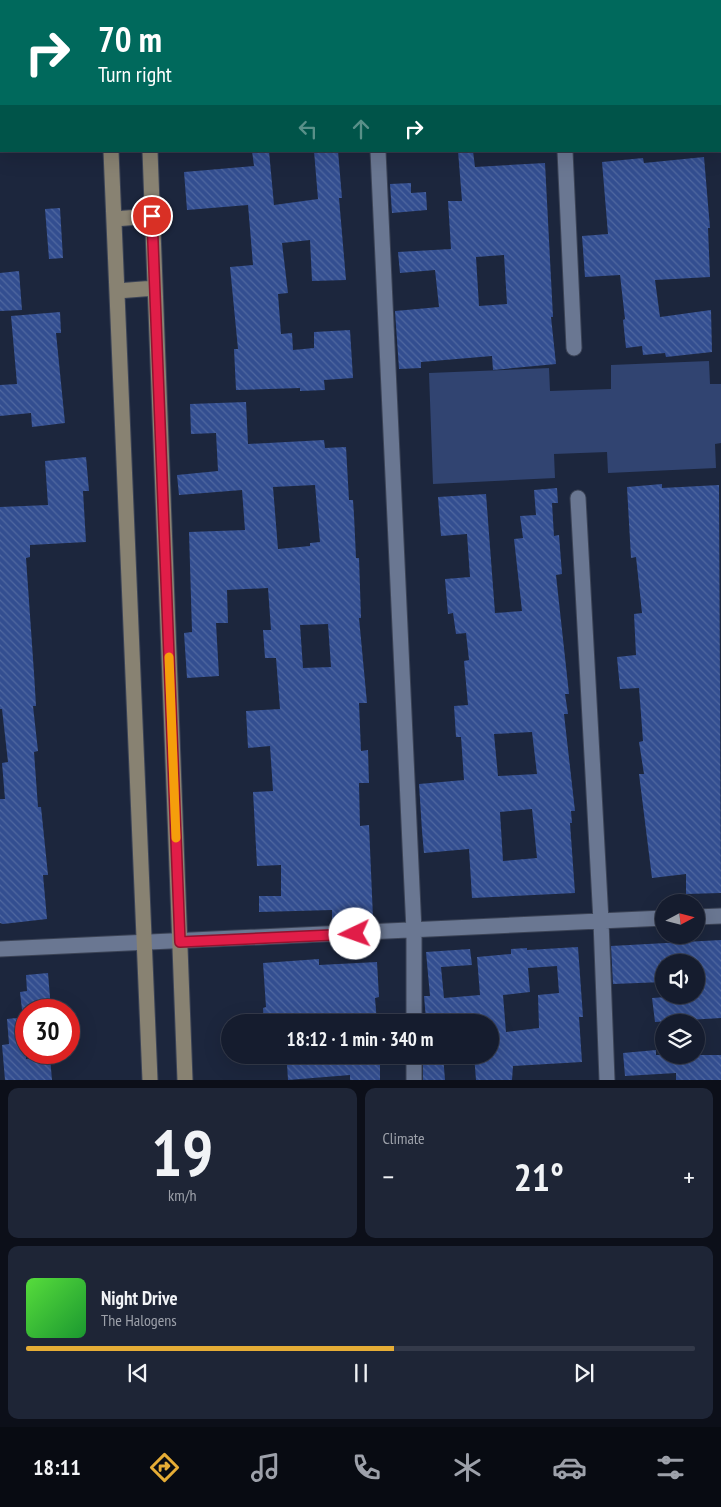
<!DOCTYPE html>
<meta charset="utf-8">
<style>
body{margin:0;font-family:"PT Sans Narrow",sans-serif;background:#1e2536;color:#f1f3f6;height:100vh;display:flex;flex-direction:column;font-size:19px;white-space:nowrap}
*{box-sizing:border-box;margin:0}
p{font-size:16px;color:#9da1aa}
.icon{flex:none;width:28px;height:28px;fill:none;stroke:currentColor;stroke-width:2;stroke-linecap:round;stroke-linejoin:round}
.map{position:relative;height:1080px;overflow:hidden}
.details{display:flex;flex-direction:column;gap:8px;padding:8px;background:#0c0f19;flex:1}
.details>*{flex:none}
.top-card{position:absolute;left:0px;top:0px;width:721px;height:152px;box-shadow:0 5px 20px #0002,0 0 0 1px #343a4a;background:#00695c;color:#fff;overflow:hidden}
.needle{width:32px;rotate:83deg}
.buttons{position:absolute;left:655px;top:894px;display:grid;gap:10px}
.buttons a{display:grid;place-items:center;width:50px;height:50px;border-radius:50%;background:#151c2e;box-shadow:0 5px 20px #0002,0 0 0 1px #343a4a;font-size:25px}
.speed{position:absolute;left:15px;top:999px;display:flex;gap:10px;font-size:25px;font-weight:700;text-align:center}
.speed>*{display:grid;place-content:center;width:65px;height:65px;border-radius:50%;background:#151c2e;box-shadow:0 5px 20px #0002,0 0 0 1px #343a4a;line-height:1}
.speed .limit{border:8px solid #d22;background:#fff;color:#111}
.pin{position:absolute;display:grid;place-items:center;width:42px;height:42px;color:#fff;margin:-21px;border:2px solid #fff;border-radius:50%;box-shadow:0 1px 5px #0007}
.me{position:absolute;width:55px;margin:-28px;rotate:267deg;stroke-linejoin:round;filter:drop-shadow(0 0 4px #0008)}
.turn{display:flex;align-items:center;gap:18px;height:105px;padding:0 15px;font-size:22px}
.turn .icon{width:65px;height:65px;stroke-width:2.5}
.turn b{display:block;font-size:35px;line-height:42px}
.lanes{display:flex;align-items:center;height:48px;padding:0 15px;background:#0003;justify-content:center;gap:25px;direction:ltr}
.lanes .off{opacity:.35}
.big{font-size:38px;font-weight:700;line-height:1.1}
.details .tile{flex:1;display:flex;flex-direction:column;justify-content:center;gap:8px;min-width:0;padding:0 18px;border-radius:10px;background:#1e2536}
.details .dial{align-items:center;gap:0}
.dial b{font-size:65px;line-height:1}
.song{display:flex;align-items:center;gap:15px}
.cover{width:60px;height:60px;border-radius:8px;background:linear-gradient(135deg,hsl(110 70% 55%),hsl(130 70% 35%))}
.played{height:5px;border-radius:2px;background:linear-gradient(90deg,#e6ad36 55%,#343a4a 55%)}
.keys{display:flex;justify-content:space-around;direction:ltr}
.heat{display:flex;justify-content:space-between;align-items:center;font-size:28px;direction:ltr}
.details .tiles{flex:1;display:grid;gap:8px;grid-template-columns:1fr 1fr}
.tile:last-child{grid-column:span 2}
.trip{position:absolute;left:221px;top:1014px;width:278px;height:50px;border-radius:25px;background:#151c2e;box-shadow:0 5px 20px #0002,0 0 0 1px #343a4a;font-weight:700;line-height:50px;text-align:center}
.tab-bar{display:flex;height:80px;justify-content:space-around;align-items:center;background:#080b12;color:#9da1aa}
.tab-bar .icon{width:35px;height:35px}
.tab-bar .on{color:#e6ad36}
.tab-bar b{font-size:22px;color:#f1f3f6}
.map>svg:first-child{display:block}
.park{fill:#314471}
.building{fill:url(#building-back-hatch);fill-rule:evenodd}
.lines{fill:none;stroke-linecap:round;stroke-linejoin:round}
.street-casing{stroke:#3b4356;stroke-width:17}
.secondary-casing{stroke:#3b4356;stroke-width:17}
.street{stroke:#6a7792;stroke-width:15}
.secondary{stroke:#888272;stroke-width:15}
.route-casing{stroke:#92132f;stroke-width:12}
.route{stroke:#e11d48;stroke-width:9}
.slow{stroke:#f59e0b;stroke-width:9}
</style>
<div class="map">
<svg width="721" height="1080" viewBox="0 0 721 1080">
<defs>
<pattern id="building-back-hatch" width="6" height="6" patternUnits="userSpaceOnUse" patternTransform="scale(1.25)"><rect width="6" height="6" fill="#334e90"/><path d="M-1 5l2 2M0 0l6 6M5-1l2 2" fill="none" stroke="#5068a0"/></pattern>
</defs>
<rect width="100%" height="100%" fill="#1c263d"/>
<!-- park -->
<path class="park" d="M 709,361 L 710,384 L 721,384 L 721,443 L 715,444 L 716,468 L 608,473 L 607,452 L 554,454 L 555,478 L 433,484 L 429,373 L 549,368 L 550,391 L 611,389 L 611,365 Z"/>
<!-- building -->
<path class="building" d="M 252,151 L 269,151 L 274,205 L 318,199 L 314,151 L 338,151 L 342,198 L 339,198 L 346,280 L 312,281 L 310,240 L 282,243 L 288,293 L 278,294 L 281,334 L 292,333 L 293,350 L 314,348 L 314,332 L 350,330 L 353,378 L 324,380 L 325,390 L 300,391 L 300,388 L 236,390 L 234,349 L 238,349 L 230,267 L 253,265 L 248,205 L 187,210 L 184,172 L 254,166 Z
M 458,151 L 473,151 L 475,167 L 545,163 L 553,317 L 551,317 L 556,364 L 493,370 L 492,356 L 421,362 L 421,368 L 399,369 L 395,311 L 439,307 L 435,270 L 400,273 L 398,252 L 451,249 L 448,201 L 462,201 ZM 504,255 L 507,304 L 479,306 L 476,257 Z
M 704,157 L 710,228 L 708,228 L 710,277 L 655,280 L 660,317 L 711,310 L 712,352 L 666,357 L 665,353 L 643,355 L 642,346 L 626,348 L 623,320 L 625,319 L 620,275 L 585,277 L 582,236 L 608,234 L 602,162 L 643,158 L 644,163 Z
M 411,183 L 411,193 L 426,192 L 427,210 L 392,213 L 390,184 Z
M 60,208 L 63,258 L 49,259 L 45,209 Z
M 19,271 L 22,310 L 0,311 L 0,273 Z
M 60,312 L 61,333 L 56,333 L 65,423 L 32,427 L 31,413 L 0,416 L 0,385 L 17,384 L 11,316 Z
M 246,402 L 248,444 L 324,440 L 325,448 L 346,447 L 349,500 L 353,500 L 354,515 L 356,558 L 359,558 L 361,618 L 359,618 L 367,703 L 359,703 L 361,751 L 368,750 L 369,783 L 359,783 L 360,826 L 369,825 L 373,918 L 332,920 L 332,910 L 259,912 L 259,896 L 281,896 L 281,865 L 257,866 L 253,792 L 273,791 L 270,746 L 248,748 L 246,711 L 280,709 L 276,658 L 265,658 L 263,630 L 271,630 L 268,588 L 227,590 L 228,623 L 216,623 L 219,676 L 187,678 L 184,633 L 192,632 L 189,532 L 245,530 L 242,490 L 179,495 L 177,475 L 218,471 L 216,433 L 191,434 L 190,404 ZM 315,485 L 320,542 L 310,543 L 310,546 L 278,549 L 273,487 ZM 328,624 L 331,667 L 303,668 L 300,625 Z
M 86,457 L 89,491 L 83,491 L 86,542 L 30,545 L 30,557 L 26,558 L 34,673 L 36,706 L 33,706 L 38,751 L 34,752 L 38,807 L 41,807 L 48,875 L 43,875 L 47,919 L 3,924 L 0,923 L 0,799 L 5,799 L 2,763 L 8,762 L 2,709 L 0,709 L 0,507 L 48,505 L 45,461 Z
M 662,484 L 662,488 L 719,485 L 721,893 L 686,894 L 686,874 L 652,878 L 639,774 L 644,774 L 639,742 L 643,741 L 639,688 L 620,689 L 617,657 L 636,655 L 634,614 L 642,613 L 636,557 L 631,558 L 627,487 Z
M 557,488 L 558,503 L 552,503 L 554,536 L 559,535 L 562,574 L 556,575 L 569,694 L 565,694 L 568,714 L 564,714 L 575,811 L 571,811 L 572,823 L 570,823 L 575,893 L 472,898 L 469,849 L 424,853 L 422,831 L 419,784 L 464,780 L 461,737 L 456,737 L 454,706 L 468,705 L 464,661 L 469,660 L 466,633 L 456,634 L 453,613 L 448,614 L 445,579 L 470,577 L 467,534 L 441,536 L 438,497 L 486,494 L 495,613 L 522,611 L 514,539 L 523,538 L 520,516 L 536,515 L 534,490 ZM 532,732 L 537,774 L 498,776 L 494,734 ZM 532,809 L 537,858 L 503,861 L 500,812 Z
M 721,940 L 721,1018 L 655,1022 L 652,998 L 696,995 L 696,962 L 664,962 L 664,982 L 613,984 L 611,946 Z
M 578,947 L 583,1017 L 579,1017 L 582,1062 L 513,1066 L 512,1080 L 476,1080 L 474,1055 L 490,1055 L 490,1022 L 472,1022 L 472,1015 L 426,1019 L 424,996 L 430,996 L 426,952 L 470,949 L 472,965 L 441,967 L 444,998 L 480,995 L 477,957 L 511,954 L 511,949 L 527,948 L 527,950 ZM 557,966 L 559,993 L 538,995 L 539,1028 L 506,1032 L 503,995 L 530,992 L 528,968 Z
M 319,959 L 319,965 L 377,962 L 379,997 L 375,998 L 377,1022 L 264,1022 L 263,1008 L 266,1007 L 263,963 Z
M 48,973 L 51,1010 L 22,1010 L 20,992 L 27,991 L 26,975 Z
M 26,1017 L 26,1059 L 50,1057 L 52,1080 L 5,1080 L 2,1045 L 9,1044 L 7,1019 Z
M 656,1050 L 656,1055 L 721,1055 L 721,1080 L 676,1080 L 676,1073 L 625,1076 L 623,1053 Z
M 298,1055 L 380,1055 L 380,1080 L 350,1080 L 350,1075 L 288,1080 L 287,1064 L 299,1063 Z
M 423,1055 L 443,1055 L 445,1080 L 423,1080 Z"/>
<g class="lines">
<!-- street casing -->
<g class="street-casing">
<path id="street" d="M 370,0 L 370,1
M 558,0 L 558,1
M 378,151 L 414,931 L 414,1022
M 565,151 L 574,348
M 578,498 L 601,921 L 607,1080
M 696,917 L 721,916
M 0,949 L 664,918
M 414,1055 L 414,1080"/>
</g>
<!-- secondary casing -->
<g class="secondary-casing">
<path id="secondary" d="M 105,0 L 105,1
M 144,0 L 144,1
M 111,151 L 150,1080
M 150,151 L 185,1080
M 114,219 L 152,216
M 117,291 L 155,288"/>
</g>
<!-- street -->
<use href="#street" class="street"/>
<!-- secondary -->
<use href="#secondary" class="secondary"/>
</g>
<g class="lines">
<!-- route casing -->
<g class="route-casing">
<path id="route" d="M 152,216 L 180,942 L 355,934"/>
</g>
<!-- route -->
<use href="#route" class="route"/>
<!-- slow -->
<path class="slow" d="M 169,657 L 176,838"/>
</g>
</svg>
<div class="buttons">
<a><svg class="needle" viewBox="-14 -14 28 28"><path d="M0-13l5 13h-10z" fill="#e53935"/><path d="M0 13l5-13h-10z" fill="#9da1aa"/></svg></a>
<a><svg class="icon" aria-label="sound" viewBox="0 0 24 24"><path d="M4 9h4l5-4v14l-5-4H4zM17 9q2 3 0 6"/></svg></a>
<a><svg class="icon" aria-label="layers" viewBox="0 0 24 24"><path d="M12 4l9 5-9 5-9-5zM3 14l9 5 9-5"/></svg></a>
</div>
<div class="speed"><div class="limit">30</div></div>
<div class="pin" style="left:152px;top:216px;background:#d93025"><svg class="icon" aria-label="arrive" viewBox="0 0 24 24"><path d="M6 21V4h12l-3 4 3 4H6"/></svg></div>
<svg class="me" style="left:355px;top:934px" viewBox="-20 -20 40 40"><circle r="19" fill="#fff"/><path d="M0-13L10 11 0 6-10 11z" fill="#e11d48"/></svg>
<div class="trip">18:12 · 1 min · 340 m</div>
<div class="top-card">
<div class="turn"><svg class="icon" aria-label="right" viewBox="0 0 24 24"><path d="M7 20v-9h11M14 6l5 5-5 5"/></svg><div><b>70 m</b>Turn right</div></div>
<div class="lanes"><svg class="icon off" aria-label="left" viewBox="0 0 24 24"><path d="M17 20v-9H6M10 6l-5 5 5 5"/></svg><svg class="icon off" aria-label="ahead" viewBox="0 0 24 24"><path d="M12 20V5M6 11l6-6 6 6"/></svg><svg class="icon" aria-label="right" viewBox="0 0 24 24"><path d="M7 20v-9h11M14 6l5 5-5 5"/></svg></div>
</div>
</div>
<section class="details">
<div class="tiles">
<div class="tile dial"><b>19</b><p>km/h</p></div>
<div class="tile"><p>Climate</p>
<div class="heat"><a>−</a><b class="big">21°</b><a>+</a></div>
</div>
<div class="tile">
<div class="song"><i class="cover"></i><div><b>Night Drive</b><p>The Halogens</p></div></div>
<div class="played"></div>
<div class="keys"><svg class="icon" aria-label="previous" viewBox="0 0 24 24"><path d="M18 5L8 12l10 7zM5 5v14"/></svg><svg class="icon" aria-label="pause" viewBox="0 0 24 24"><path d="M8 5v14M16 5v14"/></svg><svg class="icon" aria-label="next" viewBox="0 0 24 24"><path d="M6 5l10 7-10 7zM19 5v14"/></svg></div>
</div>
</div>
</section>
<nav class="tab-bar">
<b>18:11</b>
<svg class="icon on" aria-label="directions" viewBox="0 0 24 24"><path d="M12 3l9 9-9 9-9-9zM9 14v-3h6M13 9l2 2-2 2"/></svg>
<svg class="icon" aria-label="music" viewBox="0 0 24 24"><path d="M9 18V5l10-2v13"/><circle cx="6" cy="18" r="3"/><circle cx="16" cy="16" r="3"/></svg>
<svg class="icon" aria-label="phone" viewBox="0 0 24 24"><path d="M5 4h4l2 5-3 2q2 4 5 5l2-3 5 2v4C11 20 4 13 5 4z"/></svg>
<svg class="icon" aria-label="climate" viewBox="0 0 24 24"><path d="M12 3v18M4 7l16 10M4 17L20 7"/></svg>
<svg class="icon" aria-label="car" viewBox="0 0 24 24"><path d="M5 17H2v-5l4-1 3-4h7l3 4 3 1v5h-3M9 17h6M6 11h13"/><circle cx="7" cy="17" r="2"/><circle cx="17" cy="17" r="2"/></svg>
<svg class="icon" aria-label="filters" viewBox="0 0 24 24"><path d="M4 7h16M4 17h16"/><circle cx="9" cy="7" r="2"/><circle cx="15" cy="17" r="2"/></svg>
</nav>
